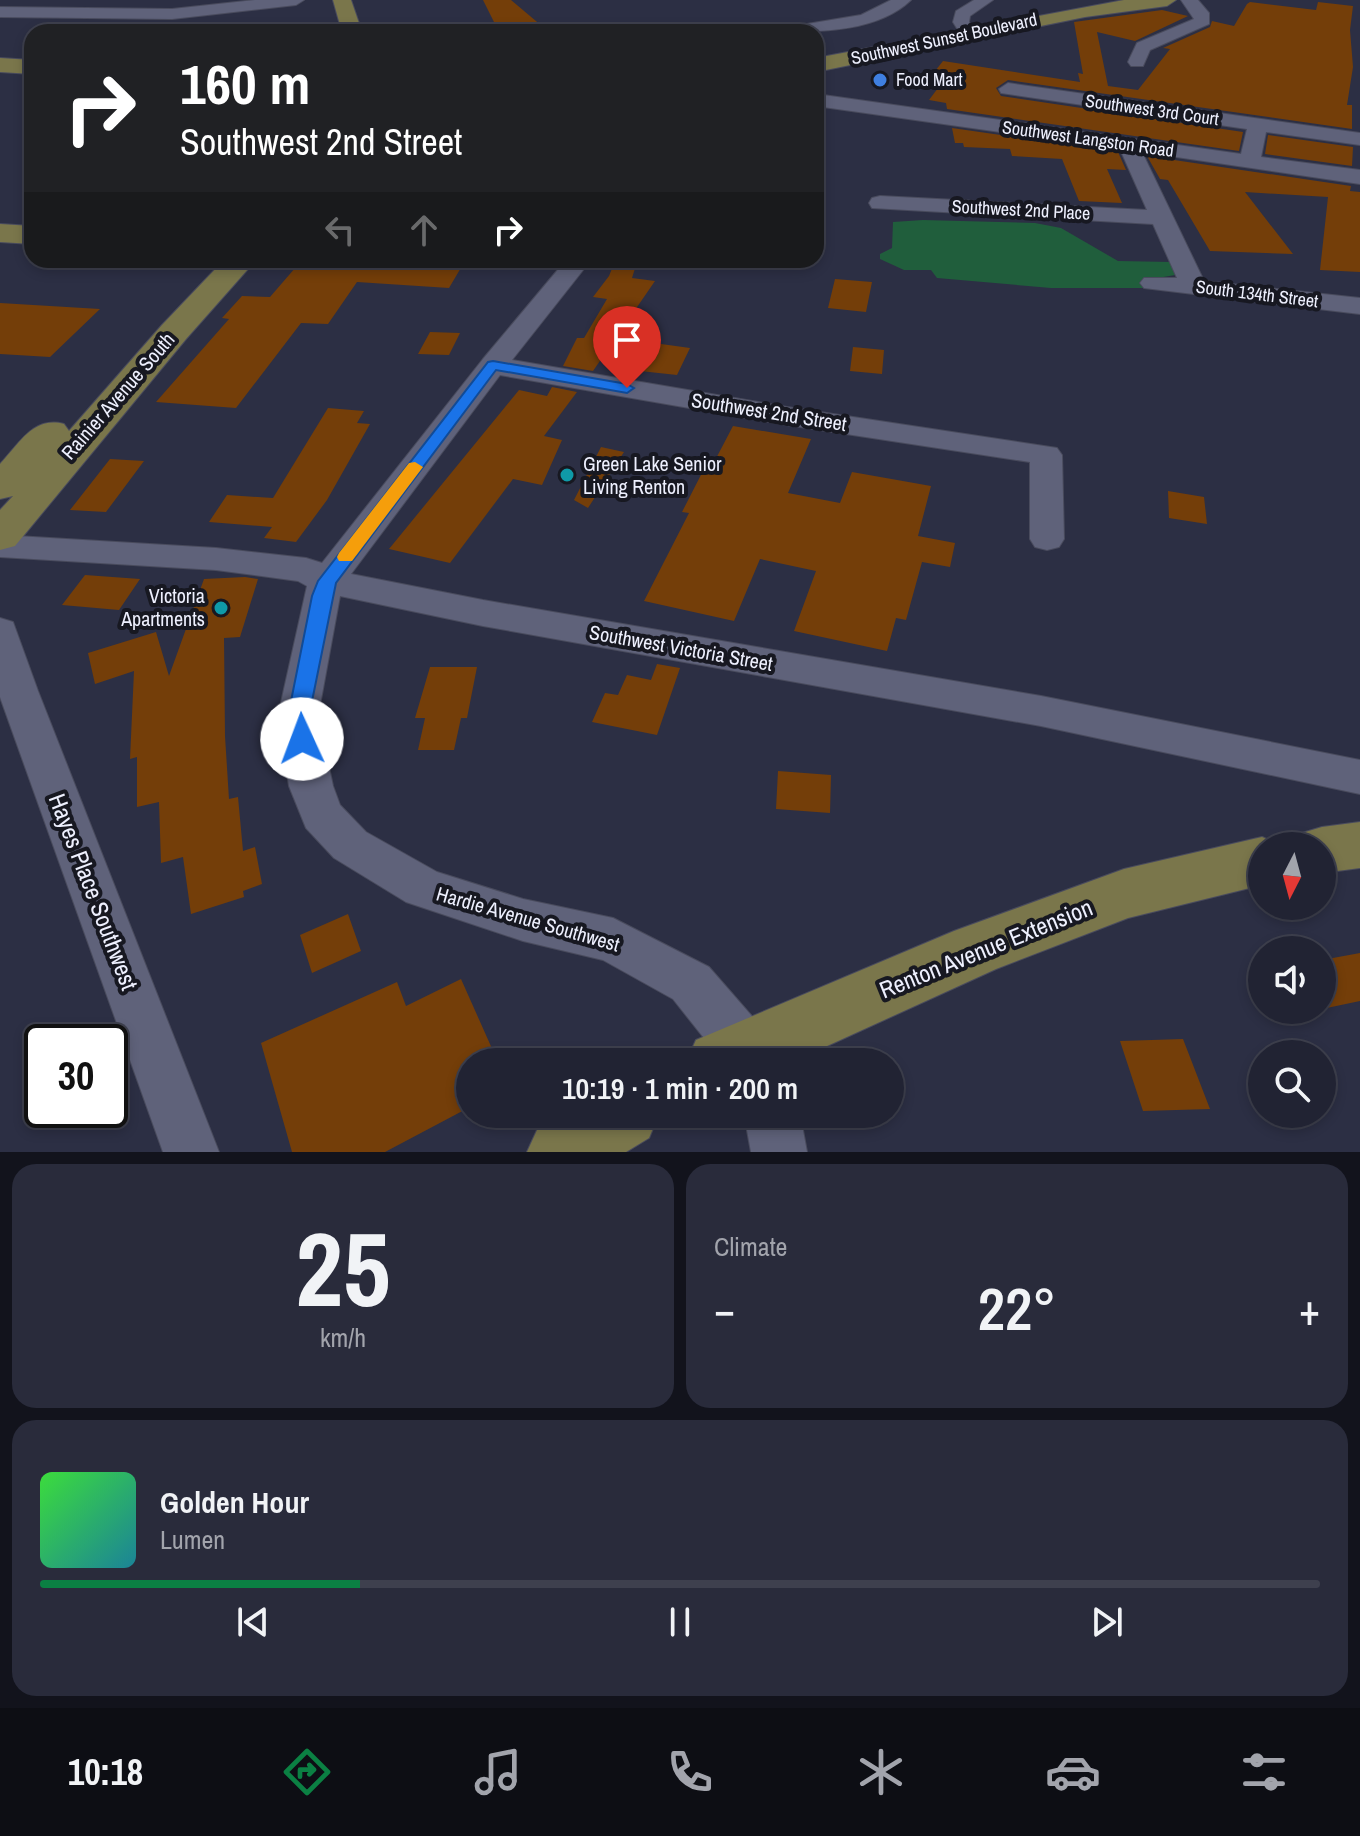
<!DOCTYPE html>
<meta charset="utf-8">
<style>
body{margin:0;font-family:"Archivo Narrow",sans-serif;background:#292b3b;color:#f1f3f6;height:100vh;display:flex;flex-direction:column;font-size:30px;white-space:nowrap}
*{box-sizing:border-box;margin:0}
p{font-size:26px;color:#a2a4ac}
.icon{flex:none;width:44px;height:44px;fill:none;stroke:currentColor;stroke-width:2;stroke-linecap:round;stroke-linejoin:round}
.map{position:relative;height:1152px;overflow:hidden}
.panel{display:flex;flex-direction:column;gap:12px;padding:12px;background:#12131c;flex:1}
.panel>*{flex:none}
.guide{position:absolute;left:24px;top:24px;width:800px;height:244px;border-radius:24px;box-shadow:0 4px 12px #0003,0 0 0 2px #3e404e;background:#202124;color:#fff;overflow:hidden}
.needle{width:52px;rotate:186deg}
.tools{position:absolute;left:1248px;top:832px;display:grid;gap:16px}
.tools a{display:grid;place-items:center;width:88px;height:88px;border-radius:50%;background:#212333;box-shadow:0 4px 12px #0003,0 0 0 2px #3e404e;font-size:40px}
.speed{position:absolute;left:24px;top:1024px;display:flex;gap:16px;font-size:40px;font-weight:700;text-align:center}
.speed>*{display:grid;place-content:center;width:104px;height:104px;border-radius:50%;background:#212333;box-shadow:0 4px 12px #0003,0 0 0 2px #3e404e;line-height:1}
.speed .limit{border:4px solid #111;border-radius:12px;background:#fff;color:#111}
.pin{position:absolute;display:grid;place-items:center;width:68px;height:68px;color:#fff;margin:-82px -34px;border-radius:50% 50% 50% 0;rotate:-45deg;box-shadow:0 0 8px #0007}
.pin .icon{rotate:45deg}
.me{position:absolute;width:88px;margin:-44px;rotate:358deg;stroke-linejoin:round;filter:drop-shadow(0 0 6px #0008)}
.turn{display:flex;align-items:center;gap:28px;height:168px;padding:0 24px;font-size:36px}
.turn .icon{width:104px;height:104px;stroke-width:2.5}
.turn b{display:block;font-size:56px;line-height:68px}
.lanes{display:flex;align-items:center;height:76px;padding:0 24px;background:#0003;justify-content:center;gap:40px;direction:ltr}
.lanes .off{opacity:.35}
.big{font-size:60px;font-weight:600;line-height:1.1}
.panel .widget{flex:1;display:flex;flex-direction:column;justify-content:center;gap:12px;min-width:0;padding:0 28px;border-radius:24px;background:#292b3b}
.panel .dial{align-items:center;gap:0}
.dial b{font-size:104px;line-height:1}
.song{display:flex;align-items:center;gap:24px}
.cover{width:96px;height:96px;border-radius:12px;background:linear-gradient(135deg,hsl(120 70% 55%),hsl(190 70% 35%))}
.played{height:8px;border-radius:4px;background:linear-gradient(90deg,#0b8043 25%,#3e404e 25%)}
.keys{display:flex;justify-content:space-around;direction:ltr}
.heat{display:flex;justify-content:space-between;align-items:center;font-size:44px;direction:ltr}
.panel .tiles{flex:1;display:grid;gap:12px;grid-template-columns:1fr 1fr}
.widget:last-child{grid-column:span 2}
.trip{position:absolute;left:456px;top:1048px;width:448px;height:80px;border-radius:40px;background:#212333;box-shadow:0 4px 12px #0003,0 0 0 2px #3e404e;font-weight:600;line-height:80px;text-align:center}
.dock{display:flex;height:128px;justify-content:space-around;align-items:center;background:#0d0e14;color:#a2a4ac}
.dock .icon{width:56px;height:56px}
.dock .active{color:#0b8043}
.dock b{font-size:36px;color:#f1f3f6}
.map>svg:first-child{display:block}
.green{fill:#205e3c}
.building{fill:#743e09}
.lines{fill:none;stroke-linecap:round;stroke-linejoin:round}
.minor-casing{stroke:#494b5d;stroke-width:2}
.major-casing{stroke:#494b5d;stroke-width:2}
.minor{fill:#5f627a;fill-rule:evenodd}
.major{fill:#7a764b;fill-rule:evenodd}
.route{fill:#1a73e8;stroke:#114b97;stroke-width:2}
.slow{fill:#f59e0b}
.shop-dot{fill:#3f7fe0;stroke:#171821;stroke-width:3}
.culture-dot{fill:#0f9aa8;stroke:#171821;stroke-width:3}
.labels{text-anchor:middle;stroke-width:8;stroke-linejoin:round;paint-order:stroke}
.far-street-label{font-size:18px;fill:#eef0fe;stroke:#171821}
.far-poi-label{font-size:18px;fill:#eef0fe;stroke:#171821;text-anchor:start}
.street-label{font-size:20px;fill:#eef0fe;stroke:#171821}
.poi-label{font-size:20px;fill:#eef0fe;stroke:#171821;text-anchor:start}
.near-street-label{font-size:24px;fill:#eef0fe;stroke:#171821}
</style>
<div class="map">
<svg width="1360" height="1152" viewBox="0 0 1360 1152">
<rect width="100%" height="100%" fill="#2c2f44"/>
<!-- green -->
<path class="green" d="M 923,220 L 1035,223 L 1061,228 L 1118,261 L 1171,262 L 1175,275 L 1152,279 L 1155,288 L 1051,288 L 937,278 L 931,270 L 904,270 L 880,259 L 880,254 L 892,248 L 893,222 Z"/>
<!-- building -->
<path class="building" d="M 483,0 L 511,0 L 549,32 L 493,32 L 494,22 Z
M 1250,2 L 1316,10 L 1318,2 L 1353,6 L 1350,30 L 1353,67 L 1347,105 L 1352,105 L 1352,129 L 1008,80 L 996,88 L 1001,96 L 1243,132 L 1239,151 L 947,109 L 946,103 L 929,100 L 941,84 L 924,85 L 943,61 L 1080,82 L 1078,73 L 1083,74 L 1074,22 L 1162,10 L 1188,16 L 1135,41 L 1097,32 L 1108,86 L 1138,90 L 1170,49 L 1163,48 L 1210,27 L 1212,21 L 1234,26 L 1247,4 Z
M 952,128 L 1118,152 L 1126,170 L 1107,169 L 1122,203 L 1079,201 L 1062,159 L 1012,156 L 1010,149 L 964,147 L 963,143 L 955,143 Z
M 1268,135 L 1353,147 L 1352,166 L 1265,154 Z
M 1147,156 L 1351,186 L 1350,191 L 1360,192 L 1360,272 L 1320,270 L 1328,197 L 1245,192 L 1293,254 L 1210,251 L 1168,180 L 1160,179 Z
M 302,260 L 413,260 L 411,263 L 462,266 L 449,288 L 357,282 L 328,324 L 301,323 L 236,408 L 156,402 L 229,319 L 222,318 L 242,296 L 270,297 Z
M 615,261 L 637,262 L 632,278 L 655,281 L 593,371 L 563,366 L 577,338 L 584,338 L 607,299 L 593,297 L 609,276 Z
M 835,279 L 872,282 L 866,312 L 828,308 Z
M 0,303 L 100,309 L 50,357 L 0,354 Z
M 430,332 L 460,333 L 449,355 L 418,354 Z
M 654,343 L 690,348 L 677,375 L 640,371 Z
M 853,347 L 884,350 L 882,374 L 850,371 Z
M 552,387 L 577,392 L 544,436 L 562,440 L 542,485 L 513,479 L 450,563 L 389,549 L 519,390 L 547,396 Z
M 328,408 L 364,411 L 357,423 L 370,424 L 327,500 L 296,542 L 264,538 L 272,527 L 209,522 L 227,495 L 273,498 Z
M 733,426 L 811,439 L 788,493 L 840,503 L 852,472 L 931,486 L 918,536 L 955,543 L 950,567 L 922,562 L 906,620 L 896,618 L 887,651 L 794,631 L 816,571 L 760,559 L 734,621 L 644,601 L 689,513 L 682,512 L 705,467 L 711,468 Z
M 601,447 L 624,452 L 588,508 L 574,500 Z
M 110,459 L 144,461 L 106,512 L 70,510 Z
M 1168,491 L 1204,497 L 1207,524 L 1169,518 Z
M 85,575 L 140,579 L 119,610 L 62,605 Z
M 245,577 L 258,579 L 240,637 L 224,638 L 225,736 L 229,799 L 238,797 L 243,851 L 255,847 L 262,884 L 243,891 L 244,897 L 191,914 L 183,857 L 161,863 L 159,802 L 137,807 L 137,757 L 130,759 L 134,671 L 95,684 L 88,653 L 156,632 L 169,676 L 204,579 Z
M 657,664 L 680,668 L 657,735 L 592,722 L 605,693 L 618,695 L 627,675 L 651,680 Z
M 430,667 L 477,667 L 467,718 L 461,718 L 454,750 L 418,750 L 425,718 L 415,718 Z
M 778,771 L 831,775 L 830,813 L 776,809 Z
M 348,914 L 361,951 L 312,973 L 300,935 Z
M 1360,953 L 1360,1001 L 1322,1009 L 1322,960 Z
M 461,979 L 498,1062 L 470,1062 L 470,1107 L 385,1152 L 292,1152 L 261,1043 L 397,982 L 406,1006 Z
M 1183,1039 L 1210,1109 L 1143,1111 L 1120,1041 Z"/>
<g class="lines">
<!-- minor casing -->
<g class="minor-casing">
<path id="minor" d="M 255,0 L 304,0 L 296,5 L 172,19 L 0,17 L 0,7 L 172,9 Z
M 891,0 L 911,0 C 879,31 822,32 781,32 L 789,27 L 861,15 Z
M 974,0 L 993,0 L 970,16 L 969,22 L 977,34 L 969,39 L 963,38 L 953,22 L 956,11 Z
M 1181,0 L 1198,0 L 1209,13 L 1209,24 L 1150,50 L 1143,66 L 1131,66 L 1128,62 L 1137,43 L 1194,19 Z
M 1008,83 L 1360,133 L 1360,145 L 1266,132 L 1261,157 L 1360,170 L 1360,184 L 1142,152 L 1204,281 L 1360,298 L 1360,314 L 1144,288 L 1140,283 L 1144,278 L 1177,278 L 1153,224 L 872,208 L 869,203 L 872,198 L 880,196 L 1147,210 L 1120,149 L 816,106 L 816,94 L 1241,154 L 1247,129 L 1001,93 L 999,89 Z
M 566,260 L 591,260 L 512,360 L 787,407 L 1057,448 L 1062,455 L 1064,539 L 1059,547 L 1047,550 L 1035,547 L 1030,539 L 1030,462 L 787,425 L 500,375 L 351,574 L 483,600 L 1041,696 L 1360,760 L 1360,794 L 1041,726 L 483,626 L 340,596 L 318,716 L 333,786 L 340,805 L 366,832 L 437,872 L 523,899 L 613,918 L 709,967 L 764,1030 L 778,1062 L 723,1062 L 673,999 L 603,960 L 523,941 L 406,902 L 334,858 L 306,828 L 289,786 L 278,716 L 307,586 L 298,581 L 216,570 L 0,557 L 0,535 L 216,548 L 306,558 L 322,563 L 483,359 Z
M 0,618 L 13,622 L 38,691 L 219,1152 L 163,1152 L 0,697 Z
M 744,1114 L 800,1114 L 807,1152 L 751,1152 Z"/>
</g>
<!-- major casing -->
<g class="major-casing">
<path id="major" d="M 333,0 L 351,0 L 362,32 L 342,32 Z
M 1124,0 L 1176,0 L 1167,6 L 1085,17 L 816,72 L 816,58 Z
M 0,58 L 32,60 L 32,74 L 0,72 Z
M 0,224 L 32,226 L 32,244 L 0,242 Z
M 224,260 L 256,260 L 186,339 L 15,546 L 0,550 L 0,510 L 13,496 L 0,499 L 0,464 C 20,443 33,416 64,424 L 69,431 L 162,325 Z
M 1360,822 L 1360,868 L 1322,873 L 1322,846 L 1296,846 L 1302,833 L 1322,827 Z
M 1262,837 L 1283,846 L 1262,846 L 1262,885 L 1128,918 L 996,969 L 792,1062 L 686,1062 L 696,1040 L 954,931 L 1124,869 Z
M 561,1114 L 659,1114 L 649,1138 L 626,1152 L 527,1152 L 538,1128 Z"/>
</g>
<!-- minor -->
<use href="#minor" class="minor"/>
<!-- major -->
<use href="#major" class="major"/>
</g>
<!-- route -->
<path class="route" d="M 493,361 L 627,384 L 634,388 L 627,393 L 496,370 L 336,583 L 309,716 L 313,739 L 310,744 L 295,744 L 288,716 L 312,596 L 318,581 L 488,362 Z"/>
<!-- slow -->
<path class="slow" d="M 415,462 L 423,467 L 352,561 L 339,561 L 337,557 L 339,553 L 409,463 Z"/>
<!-- markers -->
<circle class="shop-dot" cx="880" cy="80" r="8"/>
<g class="culture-dot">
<circle cx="567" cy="475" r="8"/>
<circle cx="221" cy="608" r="8"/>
</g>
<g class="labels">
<!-- far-street labels -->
<g class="far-street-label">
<text transform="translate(944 39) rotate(-12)" y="6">Southwest Sunset Boulevard</text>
<text transform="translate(1152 110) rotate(8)" y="6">Southwest 3rd Court</text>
<text transform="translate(1088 139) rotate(8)" y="6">Southwest Langston Road</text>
<text transform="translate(1021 210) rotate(3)" y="6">Southwest 2nd Place</text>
<text transform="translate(1257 294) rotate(7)" y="6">South 134th Street</text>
</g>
<!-- far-poi labels -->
<g class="far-poi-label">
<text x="896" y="86">Food Mart</text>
</g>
<!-- street labels -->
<g class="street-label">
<text transform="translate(118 396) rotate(-49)" y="7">Rainier Avenue South</text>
<text transform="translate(769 412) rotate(9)" y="7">Southwest 2nd Street</text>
<text transform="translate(681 648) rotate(10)" y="7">Southwest Victoria Street</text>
<text transform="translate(528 919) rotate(16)" y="7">Hardie Avenue Southwest</text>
</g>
<!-- poi labels -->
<g class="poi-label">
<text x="583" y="471">Green Lake Senior<tspan x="583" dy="23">Living Renton</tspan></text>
<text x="205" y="603" text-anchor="end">Victoria<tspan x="205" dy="23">Apartments</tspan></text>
</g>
<!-- near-street labels -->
<g class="near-street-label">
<text transform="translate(93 892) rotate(69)" y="8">Hayes Place Southwest</text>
<text transform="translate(986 949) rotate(-22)" y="8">Renton Avenue Extension</text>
</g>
</g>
</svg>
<div class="tools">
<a><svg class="needle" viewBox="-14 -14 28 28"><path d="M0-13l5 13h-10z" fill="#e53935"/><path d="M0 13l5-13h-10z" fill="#a2a4ac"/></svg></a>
<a><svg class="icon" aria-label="sound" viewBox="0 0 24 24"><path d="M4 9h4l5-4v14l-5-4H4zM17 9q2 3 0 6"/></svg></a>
<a><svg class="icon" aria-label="search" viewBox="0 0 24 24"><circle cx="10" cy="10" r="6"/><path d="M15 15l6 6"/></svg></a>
</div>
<div class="speed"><div class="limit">30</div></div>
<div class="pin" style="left:627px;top:388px;background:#d93025"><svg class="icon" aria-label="arrive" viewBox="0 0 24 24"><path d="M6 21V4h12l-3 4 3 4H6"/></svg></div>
<svg class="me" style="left:302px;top:739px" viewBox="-20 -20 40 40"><circle r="19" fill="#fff"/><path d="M0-13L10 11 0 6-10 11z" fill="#1a73e8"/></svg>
<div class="trip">10:19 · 1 min · 200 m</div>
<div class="guide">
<div class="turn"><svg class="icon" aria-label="right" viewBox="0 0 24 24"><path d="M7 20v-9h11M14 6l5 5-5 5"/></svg><div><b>160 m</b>Southwest 2nd Street</div></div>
<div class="lanes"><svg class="icon off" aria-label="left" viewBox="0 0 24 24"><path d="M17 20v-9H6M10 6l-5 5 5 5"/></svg><svg class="icon off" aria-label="ahead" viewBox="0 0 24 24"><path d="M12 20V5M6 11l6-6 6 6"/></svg><svg class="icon" aria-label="right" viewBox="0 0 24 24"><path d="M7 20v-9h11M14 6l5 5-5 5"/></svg></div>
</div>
</div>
<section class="panel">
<div class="tiles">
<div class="widget dial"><b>25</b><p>km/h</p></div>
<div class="widget"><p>Climate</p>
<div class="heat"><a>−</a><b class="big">22°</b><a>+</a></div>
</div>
<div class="widget">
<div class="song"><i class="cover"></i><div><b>Golden Hour</b><p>Lumen</p></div></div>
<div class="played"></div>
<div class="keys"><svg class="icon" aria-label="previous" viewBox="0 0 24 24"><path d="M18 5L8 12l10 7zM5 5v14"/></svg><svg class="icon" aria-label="pause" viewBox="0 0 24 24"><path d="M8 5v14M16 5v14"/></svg><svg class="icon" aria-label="next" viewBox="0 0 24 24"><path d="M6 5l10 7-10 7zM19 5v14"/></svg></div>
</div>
</div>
</section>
<nav class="dock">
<b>10:18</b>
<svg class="icon active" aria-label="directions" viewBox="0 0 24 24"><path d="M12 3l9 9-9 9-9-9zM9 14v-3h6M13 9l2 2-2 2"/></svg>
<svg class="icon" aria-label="music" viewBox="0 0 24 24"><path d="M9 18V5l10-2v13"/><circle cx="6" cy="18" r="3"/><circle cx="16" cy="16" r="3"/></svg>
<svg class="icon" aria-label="phone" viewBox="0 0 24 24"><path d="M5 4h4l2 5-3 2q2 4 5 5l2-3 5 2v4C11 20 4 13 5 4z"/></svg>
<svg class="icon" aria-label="climate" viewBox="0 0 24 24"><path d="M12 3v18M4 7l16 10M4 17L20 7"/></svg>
<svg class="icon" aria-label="car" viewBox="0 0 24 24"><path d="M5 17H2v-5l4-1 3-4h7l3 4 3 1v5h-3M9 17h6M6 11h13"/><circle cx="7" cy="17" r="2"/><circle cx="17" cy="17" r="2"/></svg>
<svg class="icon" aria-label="filters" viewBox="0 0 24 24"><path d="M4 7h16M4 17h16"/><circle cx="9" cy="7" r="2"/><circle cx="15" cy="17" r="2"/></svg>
</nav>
